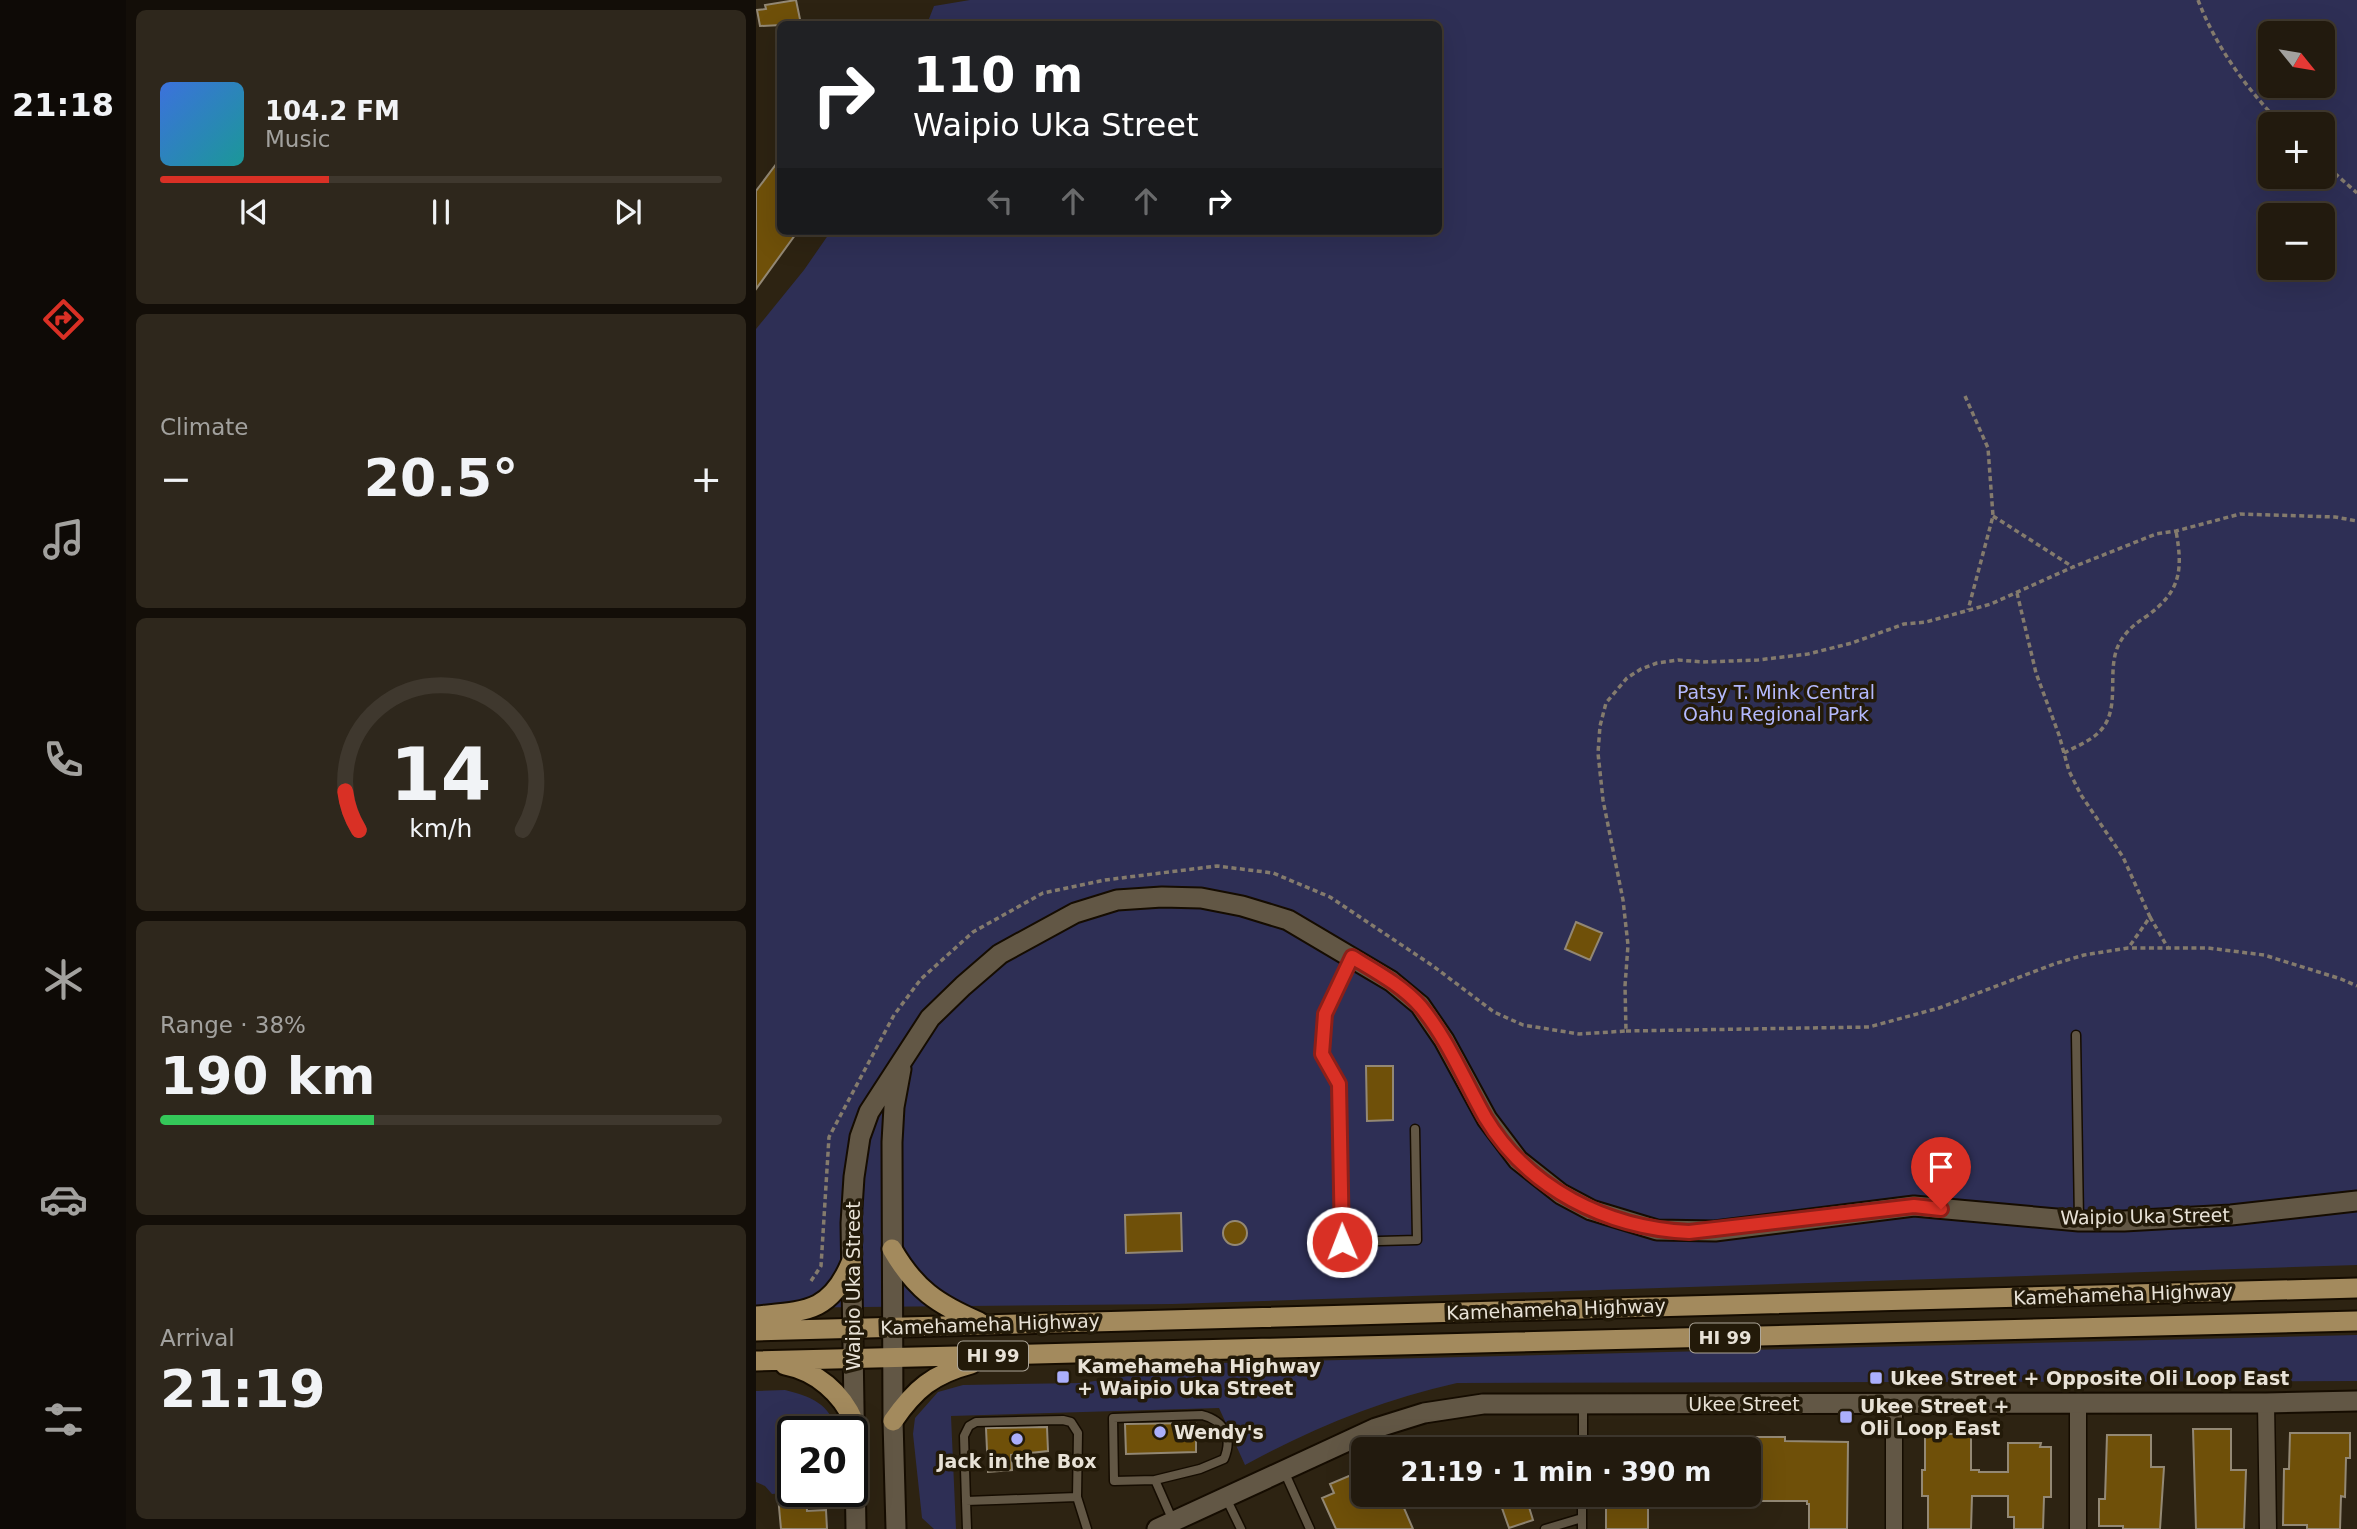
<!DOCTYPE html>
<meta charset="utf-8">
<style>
body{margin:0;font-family:"DejaVu Sans",sans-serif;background:#2e271c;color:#f1f3f6;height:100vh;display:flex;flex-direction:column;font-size:26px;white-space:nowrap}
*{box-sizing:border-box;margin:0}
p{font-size:23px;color:#a2a19e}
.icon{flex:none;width:38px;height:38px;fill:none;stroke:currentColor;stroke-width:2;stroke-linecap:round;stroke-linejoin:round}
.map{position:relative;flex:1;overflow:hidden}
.panel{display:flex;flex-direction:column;gap:10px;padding:10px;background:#130e08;width:630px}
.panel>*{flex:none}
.top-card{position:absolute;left:21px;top:21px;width:665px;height:214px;border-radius:10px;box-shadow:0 7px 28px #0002,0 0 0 2px #3f382e;background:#202124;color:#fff;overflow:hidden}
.needle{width:46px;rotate:120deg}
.buttons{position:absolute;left:1502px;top:21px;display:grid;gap:14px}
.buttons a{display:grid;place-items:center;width:77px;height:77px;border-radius:10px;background:#221a0e;box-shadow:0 7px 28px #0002,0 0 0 2px #3f382e;font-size:35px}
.speed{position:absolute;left:21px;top:1416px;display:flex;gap:14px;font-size:35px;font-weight:700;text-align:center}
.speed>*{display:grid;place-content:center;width:91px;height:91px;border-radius:50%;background:#221a0e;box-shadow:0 7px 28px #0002,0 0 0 2px #3f382e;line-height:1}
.speed .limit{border:4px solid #111;border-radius:10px;background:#fff;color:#111}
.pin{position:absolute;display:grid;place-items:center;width:60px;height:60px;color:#fff;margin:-72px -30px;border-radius:50% 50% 50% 0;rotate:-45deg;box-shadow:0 0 7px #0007}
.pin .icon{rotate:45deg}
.me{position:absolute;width:77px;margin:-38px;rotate:359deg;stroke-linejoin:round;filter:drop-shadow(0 0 5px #0008)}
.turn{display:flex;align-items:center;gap:24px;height:147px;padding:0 21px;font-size:32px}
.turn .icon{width:91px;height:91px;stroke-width:2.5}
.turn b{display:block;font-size:49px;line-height:60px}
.lanes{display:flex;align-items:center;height:66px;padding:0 21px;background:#0003;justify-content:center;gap:35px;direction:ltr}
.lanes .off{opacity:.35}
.big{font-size:52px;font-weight:600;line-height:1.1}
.panel .card{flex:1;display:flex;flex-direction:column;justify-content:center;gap:10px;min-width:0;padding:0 24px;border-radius:10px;background:#2e271c}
.panel .dial{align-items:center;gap:0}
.dial svg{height:182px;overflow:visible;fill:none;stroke:#3f382e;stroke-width:7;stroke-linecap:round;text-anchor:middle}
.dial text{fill:#f1f3f6;stroke:none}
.song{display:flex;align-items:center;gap:21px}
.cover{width:84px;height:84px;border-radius:10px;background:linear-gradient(135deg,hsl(220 70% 55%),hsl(180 70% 35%))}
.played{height:7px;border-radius:4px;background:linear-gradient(90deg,#d93025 30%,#3f382e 30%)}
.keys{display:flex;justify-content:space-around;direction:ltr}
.heat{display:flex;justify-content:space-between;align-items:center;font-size:38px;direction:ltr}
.charge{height:10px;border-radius:5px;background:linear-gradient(90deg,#34c759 38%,#3f382e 0)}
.trip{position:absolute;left:595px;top:1437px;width:410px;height:70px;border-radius:10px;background:#221a0e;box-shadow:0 7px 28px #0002,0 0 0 2px #3f382e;font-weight:600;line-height:70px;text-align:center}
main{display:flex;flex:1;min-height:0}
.dock{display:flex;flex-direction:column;width:126px;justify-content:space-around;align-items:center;background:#0e0a06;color:#a2a19e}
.dock .icon{width:49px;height:49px}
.dock .active{color:#d93025}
.dock b{font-size:32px;color:#f1f3f6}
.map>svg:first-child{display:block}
.green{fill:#2e2f55;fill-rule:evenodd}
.building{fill:#6f5009;stroke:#938874;stroke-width:2}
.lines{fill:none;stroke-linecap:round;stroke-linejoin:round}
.service-casing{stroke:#150c00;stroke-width:11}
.minor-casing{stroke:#150c00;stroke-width:19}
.tertiary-casing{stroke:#150c00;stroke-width:23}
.primary-casing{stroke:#150c00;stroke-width:23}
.path{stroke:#847b6d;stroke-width:3.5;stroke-dasharray:5 3.5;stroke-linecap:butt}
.service{stroke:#625745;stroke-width:8}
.minor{stroke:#625745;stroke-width:16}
.tertiary{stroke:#625745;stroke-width:19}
.primary{stroke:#a38a5d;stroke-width:19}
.route-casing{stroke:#8d1f18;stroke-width:18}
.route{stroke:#d93025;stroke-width:12}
.poi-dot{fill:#abaffb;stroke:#231a09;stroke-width:2.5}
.labels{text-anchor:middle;stroke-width:7;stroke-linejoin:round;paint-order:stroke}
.shield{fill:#231a09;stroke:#ada699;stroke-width:2}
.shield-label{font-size:18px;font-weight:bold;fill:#e8e2d7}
.park-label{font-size:19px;fill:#b4b9fd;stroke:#231a09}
.street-label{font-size:19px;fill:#e8e2d7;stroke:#231a09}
.poi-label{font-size:19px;font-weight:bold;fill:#e8e2d7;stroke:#231a09;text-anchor:start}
</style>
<main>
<nav class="dock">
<b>21:18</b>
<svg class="icon active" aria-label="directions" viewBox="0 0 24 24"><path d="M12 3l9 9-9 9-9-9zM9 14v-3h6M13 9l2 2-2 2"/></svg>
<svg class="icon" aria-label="music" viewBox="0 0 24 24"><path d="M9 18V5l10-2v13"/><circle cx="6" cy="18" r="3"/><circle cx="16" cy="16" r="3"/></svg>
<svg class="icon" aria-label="phone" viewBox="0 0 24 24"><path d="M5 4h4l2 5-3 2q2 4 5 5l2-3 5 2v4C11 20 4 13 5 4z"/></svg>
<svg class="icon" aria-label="climate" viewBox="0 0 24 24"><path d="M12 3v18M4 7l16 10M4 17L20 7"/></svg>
<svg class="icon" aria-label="car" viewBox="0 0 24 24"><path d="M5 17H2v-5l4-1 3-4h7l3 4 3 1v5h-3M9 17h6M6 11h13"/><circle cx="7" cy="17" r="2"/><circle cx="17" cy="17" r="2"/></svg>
<svg class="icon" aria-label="filters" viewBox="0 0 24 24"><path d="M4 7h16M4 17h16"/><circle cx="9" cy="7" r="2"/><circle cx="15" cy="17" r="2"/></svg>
</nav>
<section class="panel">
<div class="card">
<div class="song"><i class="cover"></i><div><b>104.2 FM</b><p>Music</p></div></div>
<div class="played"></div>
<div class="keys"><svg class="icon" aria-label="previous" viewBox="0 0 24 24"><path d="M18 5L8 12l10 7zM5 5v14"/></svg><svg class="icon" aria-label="pause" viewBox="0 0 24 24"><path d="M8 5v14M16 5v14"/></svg><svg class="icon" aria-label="next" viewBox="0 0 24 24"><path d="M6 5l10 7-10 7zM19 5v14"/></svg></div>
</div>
<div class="card"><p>Climate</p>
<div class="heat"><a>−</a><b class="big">20.5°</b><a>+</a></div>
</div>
<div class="card dial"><svg viewBox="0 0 100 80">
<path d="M14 69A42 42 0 1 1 86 69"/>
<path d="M14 69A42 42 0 0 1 8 52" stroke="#d93025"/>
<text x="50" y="56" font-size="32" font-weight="700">14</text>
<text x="50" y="72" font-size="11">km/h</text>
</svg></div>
<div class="card"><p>Range · 38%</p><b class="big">190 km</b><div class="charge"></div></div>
<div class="card"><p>Arrival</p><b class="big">21:19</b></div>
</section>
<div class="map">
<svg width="1601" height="1529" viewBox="0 0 1601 1529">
<rect width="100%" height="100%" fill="#2d2312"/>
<!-- green -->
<path class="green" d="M 214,0 L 1601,0 L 1601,1265 L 417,1304 L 0,1308 L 0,329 L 48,270 L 75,231 L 682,231 L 682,24 L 171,24 L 178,6 ZM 1514,33 L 1566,33 L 1566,86 L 1514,86 ZM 1514,124 L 1566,124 L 1566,177 L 1514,177 ZM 1514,215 L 1566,215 L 1566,268 L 1514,268 Z
M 1601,1335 L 1601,1381 L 701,1383 C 625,1400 557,1428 489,1465 L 463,1408 L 195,1416 L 200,1529 L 178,1529 L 166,1518 L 157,1434 L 159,1418 L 182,1392 L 207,1385 L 325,1383 L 463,1363 Z
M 29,1390 C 54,1396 75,1404 80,1431 L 37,1432 L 37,1491 L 52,1491 L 16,1494 L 9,1486 L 0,1482 L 0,1391 Z"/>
<!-- building -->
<path class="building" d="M 40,0 L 45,24 L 4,26 L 1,10 L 10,9 L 9,5 Z
M 24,159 L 24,231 L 42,231 L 0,289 L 0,191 Z
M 820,922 L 846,933 L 834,960 L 809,949 Z
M 610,1066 L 637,1066 L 637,1120 L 611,1121 Z
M 425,1213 L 426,1251 L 370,1253 L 369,1215 Z
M467 1233a12 12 0 1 1 24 0a12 12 0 1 1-24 0Z
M 440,1423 L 440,1452 L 370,1454 L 369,1424 Z
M 291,1427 L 292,1451 L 255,1455 L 256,1470 L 232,1472 L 230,1428 Z
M 1437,1429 L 1475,1429 L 1475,1470 L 1490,1470 L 1488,1529 L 1440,1529 Z
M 1534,1433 L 1594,1433 L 1594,1458 L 1590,1458 L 1589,1497 L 1585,1496 L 1584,1529 L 1551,1529 L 1551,1525 L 1527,1525 L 1528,1469 L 1533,1469 Z
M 1169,1434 L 1215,1434 L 1215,1470 L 1223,1470 L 1223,1472 L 1252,1472 L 1252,1443 L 1285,1443 L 1284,1447 L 1295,1447 L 1295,1497 L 1288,1497 L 1287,1529 L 1258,1529 L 1258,1517 L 1252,1517 L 1252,1496 L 1216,1496 L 1215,1529 L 1172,1529 L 1172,1496 L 1166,1496 L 1166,1470 L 1169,1470 Z
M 1351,1435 L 1395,1435 L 1395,1467 L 1408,1467 L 1404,1529 L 1367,1529 L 1367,1526 L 1343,1526 L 1343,1499 L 1349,1499 Z
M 992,1437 L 1029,1437 L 1029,1441 L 1092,1442 L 1091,1529 L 1053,1529 L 1053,1504 L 1051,1504 L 1051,1501 L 992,1501 Z
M 607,1470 L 607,1494 L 642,1494 L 657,1529 L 580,1529 L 566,1498 L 578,1493 L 574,1484 Z
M 50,1494 L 51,1511 L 70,1510 L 71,1529 L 25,1529 L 22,1496 Z
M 741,1494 L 769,1494 L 777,1520 L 753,1528 Z
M 850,1494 L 892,1494 L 892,1529 L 850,1529 Z"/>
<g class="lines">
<!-- service casing -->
<g class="service-casing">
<path id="service" d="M 595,959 L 569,1014 L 566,1054 L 583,1084 L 586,1242 L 661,1240 L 659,1129
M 1320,1035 L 1323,1221
M 827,1449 L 827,1403
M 528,1471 L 554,1529
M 399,1480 L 444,1469 L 468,1459 C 477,1438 469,1421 446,1415 L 357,1418 L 358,1481 L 399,1480 L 417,1521
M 470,1498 L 485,1529
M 210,1501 L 208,1436 L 213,1426 L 220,1422 L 307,1420 L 315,1422 L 322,1433 L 321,1497
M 211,1529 L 210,1501 L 321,1497 L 331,1529
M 789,1529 L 826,1518 L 826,1494
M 826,1529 L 826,1518"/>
</g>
<!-- minor casing -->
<g class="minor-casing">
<path id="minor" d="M 1510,1403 L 1512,1529
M 1138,1529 L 1138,1404
M 1322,1529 L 1322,1404"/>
</g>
<!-- tertiary casing -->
<g class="tertiary-casing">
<path id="tertiary" d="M 100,1529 L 95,1223 L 98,1177 L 104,1137 L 113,1112 L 174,1018 L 207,986 L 244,954 L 319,913 L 361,900 L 406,897 L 445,898 L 486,906 L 532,920 L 635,981 L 664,1005 L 688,1040 L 731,1119 L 762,1160 L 805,1194 L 835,1210 L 901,1230 L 959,1231 L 1158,1206 L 1323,1221 L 1368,1221 L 1475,1215 L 1601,1201
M 140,1529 L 137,1421 L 136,1142 L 138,1107 L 145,1069
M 401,1529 L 620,1428 L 668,1413 L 727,1404 L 1510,1403 L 1601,1401"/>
</g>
<!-- primary casing -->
<g class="primary-casing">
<path id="primary" d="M 136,1249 C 159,1289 181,1304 223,1322
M 0,1316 C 49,1311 74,1313 95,1263
M 0,1331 L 1601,1288
M 0,1361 L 1601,1321
M 29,1365 C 60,1371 86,1393 98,1422
M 137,1421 C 159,1389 177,1374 215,1364"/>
</g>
<!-- path -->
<path class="path" d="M 1442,0 C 1460,47 1490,88 1525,124
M 1566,162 L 1601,193
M 1209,396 L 1232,448 L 1237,516 L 1212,610
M 1237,516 L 1317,567
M 1261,593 L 1280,673 L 1303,735 L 1313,771 L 1325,795 L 1367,857 L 1394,917 L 1373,947
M 1308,753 C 1319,747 1332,742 1341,734 C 1368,711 1348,670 1364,642 C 1371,630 1380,623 1391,616 C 1425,591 1427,570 1420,531
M 1394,917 L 1412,948
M 870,1031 L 1113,1027 L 1183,1008 L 1298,964 L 1328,955 L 1372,948 L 1452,948 L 1508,955 L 1585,979 L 1601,986
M 55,1281 L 65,1266 L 73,1137 L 138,1015 L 165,979 L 217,932 L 287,893 L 349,880 L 461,866 L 517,873 L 574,897 L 677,966 L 738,1012 L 767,1025 L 823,1034 L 870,1031 L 869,986 L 872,945 L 867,900 L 847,800 L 842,753 L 844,726 L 850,703 L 871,678 L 885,669 L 901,663 L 922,660 L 947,662 L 1002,660 L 1052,654 L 1096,643 L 1148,624 L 1170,622 L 1235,604 L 1317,567 L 1400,534 L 1420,531 L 1484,514 L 1579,517 L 1601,521"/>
<!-- service -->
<use href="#service" class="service"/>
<!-- minor -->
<use href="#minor" class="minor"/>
<!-- tertiary -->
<use href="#tertiary" class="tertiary"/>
<!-- primary -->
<use href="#primary" class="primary"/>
</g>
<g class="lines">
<!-- route casing -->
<g class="route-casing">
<path id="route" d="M 586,1242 L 583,1084 L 566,1054 L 569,1014 L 596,957 C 619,971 647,986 665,1007 C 692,1040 708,1080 729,1117 C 772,1189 851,1228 933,1232 L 1158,1206 L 1185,1209"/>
</g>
<!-- route -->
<use href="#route" class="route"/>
</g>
<!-- markers -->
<g class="poi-dot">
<rect x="300" y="1370" width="14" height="14" rx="3.5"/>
<rect x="1113" y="1371" width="14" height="14" rx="3.5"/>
<rect x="1083" y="1410" width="14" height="14" rx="3.5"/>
<circle cx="404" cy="1432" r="7"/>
<circle cx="261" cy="1439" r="7"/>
</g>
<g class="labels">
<!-- shield labels -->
<g class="shield">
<rect x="934" y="1323.5" width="70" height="29" rx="5"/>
<rect x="202" y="1341.5" width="70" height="29" rx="5"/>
</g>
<g class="shield-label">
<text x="969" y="1344">HI 99</text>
<text x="237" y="1362">HI 99</text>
</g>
<!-- park labels -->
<g class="park-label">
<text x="1020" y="699">Patsy T. Mink Central<tspan x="1020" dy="22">Oahu Regional Park</tspan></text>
</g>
<!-- street labels -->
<g class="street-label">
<text transform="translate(1389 1216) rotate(-1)" y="7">Waipio Uka Street</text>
<text transform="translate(97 1286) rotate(-90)" y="7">Waipio Uka Street</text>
<text transform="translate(1367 1294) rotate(-2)" y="7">Kamehameha Highway</text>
<text transform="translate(800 1309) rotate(-2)" y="7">Kamehameha Highway</text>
<text transform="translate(234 1324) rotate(-2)" y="7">Kamehameha Highway</text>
<text x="988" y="1411">Ukee Street</text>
</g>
<!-- poi labels -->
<g class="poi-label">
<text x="321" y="1373">Kamehameha Highway<tspan x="321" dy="22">+ Waipio Uka Street</tspan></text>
<text x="1134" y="1385">Ukee Street + Opposite Oli Loop East</text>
<text x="1104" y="1413">Ukee Street +<tspan x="1104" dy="22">Oli Loop East</tspan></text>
<text x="418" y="1439">Wendy's</text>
<text x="261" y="1468" text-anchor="middle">Jack in the Box</text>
</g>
</g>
</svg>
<div class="buttons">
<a><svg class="needle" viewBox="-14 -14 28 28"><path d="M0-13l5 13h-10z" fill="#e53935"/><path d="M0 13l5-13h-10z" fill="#a2a19e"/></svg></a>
<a>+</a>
<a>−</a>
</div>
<div class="speed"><div class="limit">20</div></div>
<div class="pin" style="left:1185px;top:1209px;background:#d93025"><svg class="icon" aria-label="arrive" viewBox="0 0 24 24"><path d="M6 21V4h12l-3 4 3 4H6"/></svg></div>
<svg class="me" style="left:586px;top:1242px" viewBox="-20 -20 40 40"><circle r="17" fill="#d93025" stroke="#fff" stroke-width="3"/><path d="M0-11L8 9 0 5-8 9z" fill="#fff"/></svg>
<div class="trip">21:19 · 1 min · 390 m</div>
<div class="top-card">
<div class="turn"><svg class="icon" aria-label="right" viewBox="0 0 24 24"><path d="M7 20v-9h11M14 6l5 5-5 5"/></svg><div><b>110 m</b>Waipio Uka Street</div></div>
<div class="lanes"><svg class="icon off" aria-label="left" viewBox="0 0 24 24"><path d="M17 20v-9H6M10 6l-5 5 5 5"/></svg><svg class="icon off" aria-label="ahead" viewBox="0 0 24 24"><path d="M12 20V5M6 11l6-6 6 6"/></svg><svg class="icon off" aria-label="ahead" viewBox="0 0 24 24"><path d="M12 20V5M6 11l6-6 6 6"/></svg><svg class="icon" aria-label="right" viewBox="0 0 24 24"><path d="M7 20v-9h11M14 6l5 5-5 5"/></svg></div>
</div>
</div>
</main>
